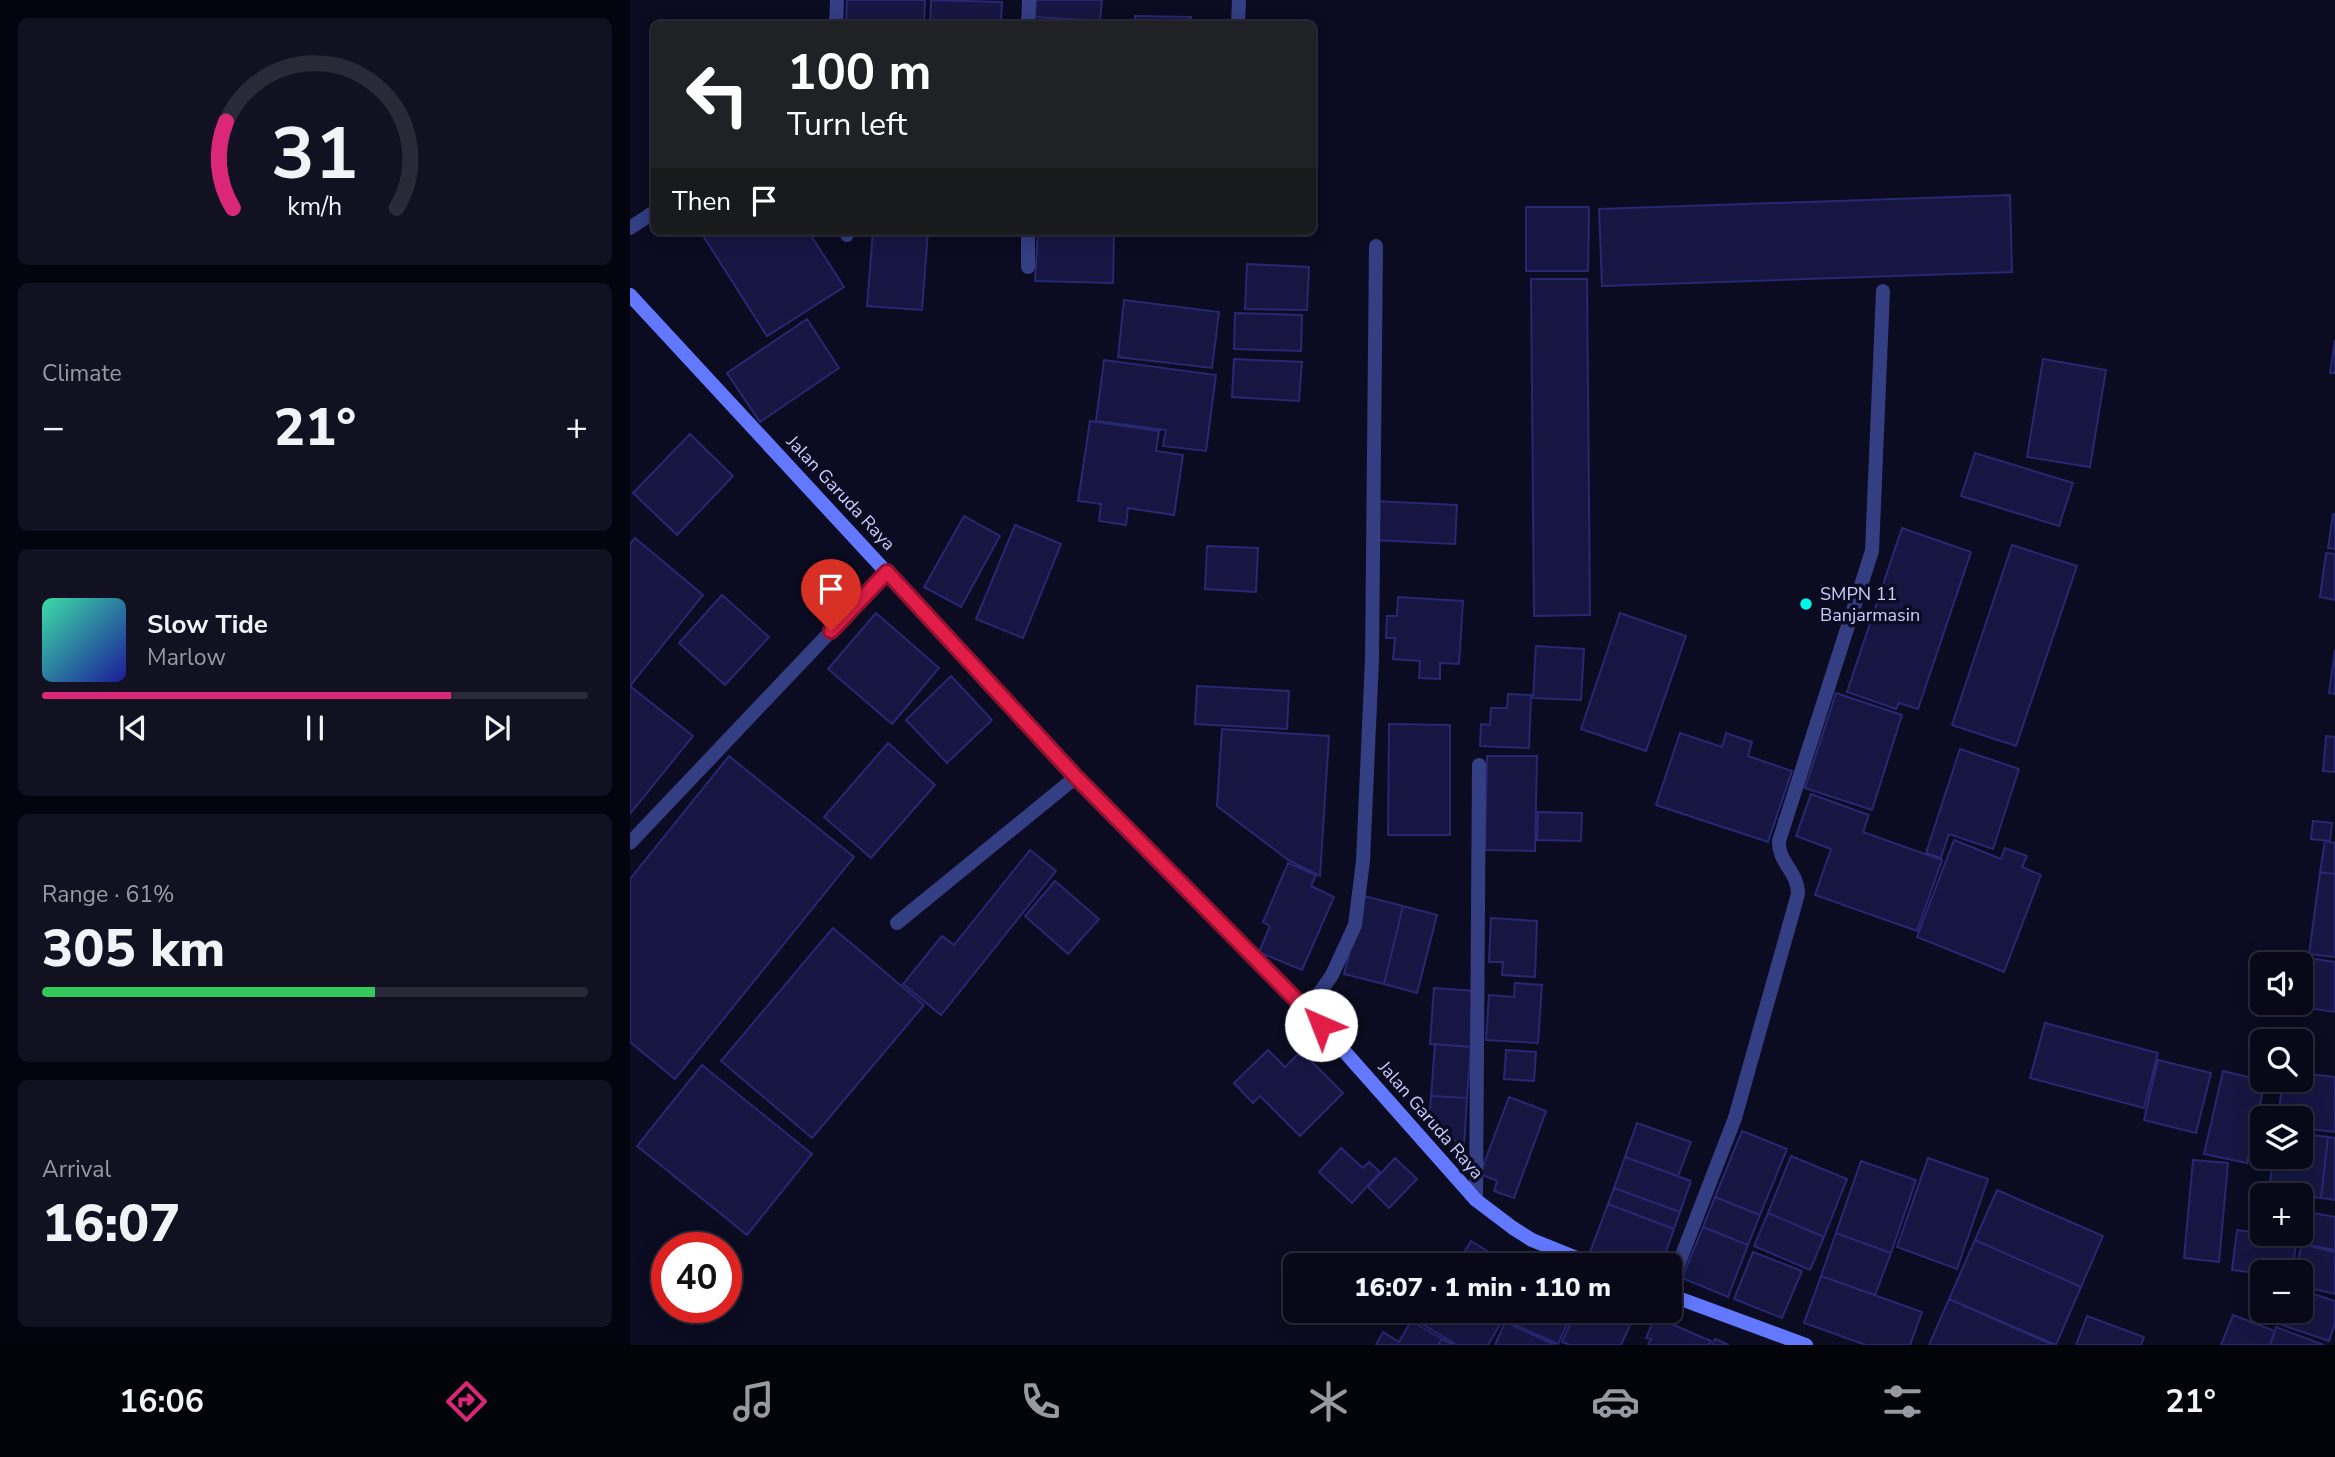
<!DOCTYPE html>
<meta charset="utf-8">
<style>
body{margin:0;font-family:"Nunito Sans",sans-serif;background:#112;color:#f1f3f6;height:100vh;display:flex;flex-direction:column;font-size:26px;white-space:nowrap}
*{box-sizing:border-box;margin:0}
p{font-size:23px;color:#989aa2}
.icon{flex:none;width:38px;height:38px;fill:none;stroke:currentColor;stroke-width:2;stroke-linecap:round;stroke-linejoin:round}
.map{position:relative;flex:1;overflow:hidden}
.panel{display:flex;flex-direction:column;gap:18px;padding:18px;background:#04040e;width:630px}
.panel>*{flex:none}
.top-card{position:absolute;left:21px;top:21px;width:665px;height:214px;border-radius:10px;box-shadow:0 4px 18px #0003,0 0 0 2px #292938;background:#202124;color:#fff;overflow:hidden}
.fabs{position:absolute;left:1620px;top:952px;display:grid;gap:14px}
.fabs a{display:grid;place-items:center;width:63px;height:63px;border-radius:10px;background:#080819;box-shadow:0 4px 18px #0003,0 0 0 2px #292938;font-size:35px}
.speed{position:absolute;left:21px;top:1232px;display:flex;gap:14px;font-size:35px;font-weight:700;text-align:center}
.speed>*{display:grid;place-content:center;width:91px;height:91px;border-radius:50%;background:#080819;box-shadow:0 4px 18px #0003,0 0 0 2px #292938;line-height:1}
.speed .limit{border:10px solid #d22;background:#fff;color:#111}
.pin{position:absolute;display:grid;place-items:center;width:60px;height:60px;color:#fff;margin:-72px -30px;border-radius:50% 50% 50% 0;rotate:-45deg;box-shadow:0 0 7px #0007}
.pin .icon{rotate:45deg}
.me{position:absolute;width:77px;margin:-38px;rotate:316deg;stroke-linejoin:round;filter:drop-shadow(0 0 5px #0008)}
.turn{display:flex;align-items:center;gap:24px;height:147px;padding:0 21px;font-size:32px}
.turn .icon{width:91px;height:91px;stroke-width:2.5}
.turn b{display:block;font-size:49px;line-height:60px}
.then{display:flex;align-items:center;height:66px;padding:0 21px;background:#0003;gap:14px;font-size:26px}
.big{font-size:52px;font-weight:800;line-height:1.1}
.panel .tile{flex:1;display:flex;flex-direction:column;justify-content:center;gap:10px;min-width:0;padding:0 24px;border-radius:10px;background:#112}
.panel .dial{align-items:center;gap:0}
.dial svg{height:182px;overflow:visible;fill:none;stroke:#292938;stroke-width:7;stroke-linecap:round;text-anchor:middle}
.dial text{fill:#f1f3f6;stroke:none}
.song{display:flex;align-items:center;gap:21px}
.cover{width:84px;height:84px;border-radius:10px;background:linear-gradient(135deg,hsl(160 70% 55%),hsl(240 70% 35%))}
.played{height:7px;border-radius:4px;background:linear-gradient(90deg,#db2777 75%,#292938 75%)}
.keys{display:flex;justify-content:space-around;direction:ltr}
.heat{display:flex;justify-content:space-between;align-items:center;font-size:38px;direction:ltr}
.charge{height:10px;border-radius:5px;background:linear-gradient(90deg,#34c759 61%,#292938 0)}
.trip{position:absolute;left:653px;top:1253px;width:399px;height:70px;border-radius:10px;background:#080819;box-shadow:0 4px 18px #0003,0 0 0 2px #292938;font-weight:800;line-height:70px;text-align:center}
.dock{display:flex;height:112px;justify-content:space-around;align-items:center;background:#03030a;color:#989aa2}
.dock .icon{width:49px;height:49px}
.dock .active{color:#db2777}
.dock b{font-size:32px;color:#f1f3f6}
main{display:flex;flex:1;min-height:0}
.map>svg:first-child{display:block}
.building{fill:#171643;stroke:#282771;stroke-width:2}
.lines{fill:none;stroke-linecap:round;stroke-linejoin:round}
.lane{stroke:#333e83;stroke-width:14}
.street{stroke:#333e83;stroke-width:14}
.secondary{stroke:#6279ff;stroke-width:14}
.route-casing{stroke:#92132f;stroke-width:18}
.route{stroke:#e11d48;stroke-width:12}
.poi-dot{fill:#00f6e4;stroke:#0b0b21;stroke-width:2.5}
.labels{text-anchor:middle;stroke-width:7;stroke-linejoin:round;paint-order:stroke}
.street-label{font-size:18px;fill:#cbceff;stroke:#0b0b21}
.poi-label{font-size:18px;fill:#cbceff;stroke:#0b0b21;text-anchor:start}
</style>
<main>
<section class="panel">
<div class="tile dial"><svg viewBox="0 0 100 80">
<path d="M14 69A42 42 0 1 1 86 69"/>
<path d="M14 69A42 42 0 0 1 11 31" stroke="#db2777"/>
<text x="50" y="56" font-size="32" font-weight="700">31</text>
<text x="50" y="72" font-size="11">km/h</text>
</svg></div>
<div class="tile"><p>Climate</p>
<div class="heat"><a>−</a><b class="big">21°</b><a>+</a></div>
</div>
<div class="tile">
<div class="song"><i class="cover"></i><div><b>Slow Tide</b><p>Marlow</p></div></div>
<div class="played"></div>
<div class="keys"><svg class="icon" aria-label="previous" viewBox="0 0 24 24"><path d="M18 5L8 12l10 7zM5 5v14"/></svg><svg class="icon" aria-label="pause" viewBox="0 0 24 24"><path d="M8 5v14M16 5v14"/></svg><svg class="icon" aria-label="next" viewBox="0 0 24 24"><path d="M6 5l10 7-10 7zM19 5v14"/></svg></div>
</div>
<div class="tile"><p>Range · 61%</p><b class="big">305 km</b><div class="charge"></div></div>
<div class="tile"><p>Arrival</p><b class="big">16:07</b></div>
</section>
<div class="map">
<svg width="1705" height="1345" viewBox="0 0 1705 1345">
<rect width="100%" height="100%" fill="#0b0b21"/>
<!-- building -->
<path class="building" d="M 217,0 L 295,0 L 294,24 L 216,24 Z
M 301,0 L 372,2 L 371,24 L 300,24 Z
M 406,0 L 472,0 L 470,21 L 405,17 Z
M 505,16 L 561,17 L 561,24 L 505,24 Z
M 420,20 L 476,23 L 476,24 L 420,24 Z
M 1380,195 L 1382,272 L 972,286 L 969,209 Z
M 896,207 L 959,207 L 958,271 L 896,271 Z
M 70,231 L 178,231 L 214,287 L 137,336 Z
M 243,231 L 298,231 L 292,310 L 237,306 Z
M 408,231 L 484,231 L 483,283 L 405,281 Z
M 617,264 L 679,267 L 677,310 L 615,309 Z
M 901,279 L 957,279 L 960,615 L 904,616 Z
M 494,300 L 589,312 L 582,368 L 488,357 Z
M 605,313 L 672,315 L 671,351 L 604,349 Z
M 177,319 L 209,368 L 130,422 L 97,373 Z
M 1705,340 L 1705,373 L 1700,373 Z
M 604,359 L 672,362 L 669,401 L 602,397 Z
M 1413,359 L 1476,370 L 1460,467 L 1397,457 Z
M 474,360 L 586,375 L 576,451 L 533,446 L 536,430 L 466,421 Z
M 460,421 L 529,431 L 526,451 L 553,455 L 544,515 L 498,508 L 496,525 L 469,521 L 471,504 L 448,501 Z
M 60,434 L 103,476 L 47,535 L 3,493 Z
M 1345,453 L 1443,483 L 1429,526 L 1331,496 Z
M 744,501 L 827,505 L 825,544 L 742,540 Z
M 1703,514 L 1705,514 L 1705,549 L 1698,548 Z
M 334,516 L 370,536 L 331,607 L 294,587 Z
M 385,525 L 431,544 L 393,638 L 346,619 Z
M 1272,528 L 1341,552 L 1288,709 L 1269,703 L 1266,709 L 1217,692 Z
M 5,538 L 73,595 L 0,686 L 0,544 Z
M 1382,545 L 1447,566 L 1386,746 L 1322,725 Z
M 577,546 L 628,548 L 626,592 L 575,589 Z
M 1696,553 L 1705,554 L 1705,600 L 1690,597 Z
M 92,595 L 139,637 L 95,685 L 49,643 Z
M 768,597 L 833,601 L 829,664 L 810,663 L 810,679 L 789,678 L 790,661 L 763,659 L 765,638 L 756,638 L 757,616 L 767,616 Z
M 246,613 L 309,668 L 262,724 L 198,669 Z
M 990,613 L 1056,636 L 1016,751 L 951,729 Z
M 906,646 L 954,649 L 951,700 L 903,698 Z
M 1705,650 L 1705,694 L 1699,693 Z
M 321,676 L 362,720 L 317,763 L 276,720 Z
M 0,686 L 63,736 L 0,814 Z
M 567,686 L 659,691 L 657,729 L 565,724 Z
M 1206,693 L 1272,715 L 1242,810 L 1175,788 Z
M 878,694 L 901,695 L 899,748 L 850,746 L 851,724 L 860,725 L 861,708 L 877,708 Z
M 759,724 L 820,725 L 820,835 L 758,835 Z
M 592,729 L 699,736 L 690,876 L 658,860 L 587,806 Z
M 1050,733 L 1092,747 L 1096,733 L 1122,742 L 1118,756 L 1162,771 L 1138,842 L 1026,805 Z
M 1696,736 L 1705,737 L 1705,772 L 1693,771 Z
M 258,743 L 305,785 L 241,858 L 194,817 Z
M 1330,749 L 1389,769 L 1363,849 L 1319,834 L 1311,858 L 1296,853 Z
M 99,756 L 224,857 L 45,1079 L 0,1042 L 0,879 Z
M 857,756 L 907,756 L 905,851 L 855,850 Z
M 1181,794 L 1239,815 L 1233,832 L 1312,860 L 1287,931 L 1185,895 L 1201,849 L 1166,836 Z
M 908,812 L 952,813 L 951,841 L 907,840 Z
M 1683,821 L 1702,823 L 1700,841 L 1681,839 Z
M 1324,840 L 1371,859 L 1375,848 L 1397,856 L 1392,867 L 1411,875 L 1374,972 L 1287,937 Z
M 1695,841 L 1705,843 L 1705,874 L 1690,872 Z
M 400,850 L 426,871 L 311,1015 L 273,984 L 312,936 L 324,945 Z
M 658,863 L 686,875 L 681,886 L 704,897 L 672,970 L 629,952 L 640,926 L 633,922 Z
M 1690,872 L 1705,874 L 1705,957 L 1679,954 Z
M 425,881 L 469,919 L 438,954 L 395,916 Z
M 734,896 L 773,906 L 754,984 L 714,974 Z
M 773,906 L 807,915 L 787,993 L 754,984 Z
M 861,918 L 907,921 L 905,977 L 872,975 L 873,962 L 859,962 Z
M 203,928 L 294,1005 L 182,1138 L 91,1061 Z
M 1665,956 L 1705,962 L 1705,1012 L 1657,1005 L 1657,1003 L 1671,1003 L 1671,964 L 1664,964 Z
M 885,983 L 912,985 L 908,1043 L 856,1040 L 859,995 L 884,997 Z
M 804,988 L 845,991 L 841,1047 L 800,1044 Z
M 1415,1023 L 1528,1053 L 1514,1108 L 1400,1078 Z
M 805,1044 L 841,1047 L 837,1098 L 801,1096 Z
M 638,1050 L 655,1067 L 671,1051 L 713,1093 L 670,1136 L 630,1096 L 623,1103 L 604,1083 Z
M 876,1050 L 906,1052 L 904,1081 L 874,1079 Z
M 1528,1060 L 1581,1073 L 1566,1133 L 1514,1120 Z
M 72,1065 L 182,1154 L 117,1235 L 7,1146 Z
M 1593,1071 L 1635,1081 L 1617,1163 L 1574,1154 Z
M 1671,1073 L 1705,1077 L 1705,1132 L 1671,1128 L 1671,1118 L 1648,1118 L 1653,1080 L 1671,1080 Z
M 801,1096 L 837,1098 L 834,1147 L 799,1122 Z
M 879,1097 L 916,1111 L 884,1198 L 864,1191 L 867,1181 L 850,1174 Z
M 1007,1123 L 1061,1142 L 1048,1176 L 995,1157 Z
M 1112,1131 L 1157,1149 L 1130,1215 L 1085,1197 Z
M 1671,1134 L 1698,1137 L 1691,1198 L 1639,1192 L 1643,1157 L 1671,1157 Z
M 1698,1137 L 1705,1138 L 1705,1200 L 1691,1198 Z
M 711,1148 L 733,1168 L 739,1162 L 750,1172 L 722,1203 L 689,1172 Z
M 1161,1156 L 1217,1179 L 1194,1237 L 1138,1213 Z
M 995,1157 L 1061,1181 L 1050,1212 L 984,1188 Z
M 765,1158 L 787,1179 L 759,1208 L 738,1187 Z
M 1298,1158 L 1358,1179 L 1327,1269 L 1267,1247 Z
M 1563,1160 L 1598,1163 L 1589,1262 L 1554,1258 Z
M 1231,1161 L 1286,1180 L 1261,1253 L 1206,1233 Z
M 984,1188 L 1050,1212 L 1044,1229 L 978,1204 Z
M 1367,1190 L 1473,1236 L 1451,1287 L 1345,1240 Z
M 1085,1197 L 1130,1215 L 1118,1245 L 1073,1227 Z
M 978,1204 L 1044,1229 L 1031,1265 L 987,1265 L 959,1255 Z
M 1678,1212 L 1705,1217 L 1705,1250 L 1672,1244 Z
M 1138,1213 L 1194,1237 L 1180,1270 L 1124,1246 Z
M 1073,1227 L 1118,1245 L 1098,1297 L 1052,1278 Z
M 1607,1230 L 1667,1238 L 1662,1272 L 1633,1274 L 1602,1270 Z
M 1206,1233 L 1261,1253 L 1245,1295 L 1191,1276 Z
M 1345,1240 L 1451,1287 L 1426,1345 L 1319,1299 Z
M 841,1241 L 880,1265 L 826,1265 Z
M 1672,1244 L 1705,1252 L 1705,1294 L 1671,1286 L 1671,1272 L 1665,1272 Z
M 1123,1252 L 1172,1271 L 1152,1318 L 1104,1299 Z
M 1191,1276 L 1292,1312 L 1280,1345 L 1236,1345 L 1174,1323 Z
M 1671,1290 L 1705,1301 L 1705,1323 L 1699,1341 L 1649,1324 L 1654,1311 L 1671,1311 Z
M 1319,1299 L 1423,1345 L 1299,1345 Z
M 784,1311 L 855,1311 L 872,1321 L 858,1345 L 827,1345 L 780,1317 Z
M 881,1311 L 943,1311 L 928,1344 L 876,1321 Z
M 946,1311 L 984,1311 L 1003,1319 L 991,1345 L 940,1345 L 932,1342 Z
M 1603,1315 L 1645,1331 L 1640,1345 L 1591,1345 Z
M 1457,1316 L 1514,1337 L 1511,1345 L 1446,1345 Z
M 1025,1317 L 1081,1341 L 1079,1345 L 1018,1345 L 1021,1339 L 1016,1338 Z
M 781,1321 L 812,1339 L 808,1345 L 746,1345 L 753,1332 L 769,1342 Z
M 875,1322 L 925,1345 L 865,1345 Z
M 1646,1327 L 1694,1345 L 1640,1345 Z
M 812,1339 L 823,1345 L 808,1345 Z
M 1085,1339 L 1099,1345 L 1082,1345 Z"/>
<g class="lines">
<!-- lane -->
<path class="lane" d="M 267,923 L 446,777
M 1105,1118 L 1168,894 C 1168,871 1148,863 1149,841 L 1242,551 L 1253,291"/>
<!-- street -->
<path class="street" d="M 206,24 L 207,0
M 398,24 L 399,0
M 608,24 L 609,0
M 0,228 L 24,212
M 216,231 L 217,235
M 398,267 L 398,231
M 0,843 L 257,572
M 677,1011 L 702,975 L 725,925 L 733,861 L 742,659 L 746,246
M 846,1200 L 849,765
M 1040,1286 L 1105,1118"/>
<!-- secondary -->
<path class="secondary" d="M 0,295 L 446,777 L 691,1025 L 846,1200 L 883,1228 L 902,1240 L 964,1265
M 1040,1295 L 1176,1345"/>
</g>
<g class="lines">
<!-- route casing -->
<g class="route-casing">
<path id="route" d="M 201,631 L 257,572 L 446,777 L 691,1025"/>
</g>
<!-- route -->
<use href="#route" class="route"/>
</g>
<!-- markers -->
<circle class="poi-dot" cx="1176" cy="604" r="7"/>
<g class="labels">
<!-- street labels -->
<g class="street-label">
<text transform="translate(211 493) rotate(47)" y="6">Jalan Garuda Raya</text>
<text transform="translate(801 1120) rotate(49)" y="6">Jalan Garuda Raya</text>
</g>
<!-- poi labels -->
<g class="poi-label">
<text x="1190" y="600">SMPN 11<tspan x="1190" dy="21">Banjarmasin</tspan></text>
</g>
</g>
</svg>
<div class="fabs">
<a><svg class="icon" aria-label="sound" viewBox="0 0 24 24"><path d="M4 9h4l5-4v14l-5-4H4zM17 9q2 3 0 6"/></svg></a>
<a><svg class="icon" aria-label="search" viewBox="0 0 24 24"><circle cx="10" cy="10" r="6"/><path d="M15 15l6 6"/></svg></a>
<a><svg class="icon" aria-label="layers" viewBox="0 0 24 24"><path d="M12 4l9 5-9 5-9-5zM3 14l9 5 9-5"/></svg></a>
<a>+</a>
<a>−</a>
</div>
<div class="speed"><div class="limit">40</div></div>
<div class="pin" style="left:201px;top:631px;background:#d93025"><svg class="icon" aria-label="arrive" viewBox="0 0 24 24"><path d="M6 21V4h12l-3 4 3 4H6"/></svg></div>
<svg class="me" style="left:691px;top:1025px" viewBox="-20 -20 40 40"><circle r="19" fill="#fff"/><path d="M0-13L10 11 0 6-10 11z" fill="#e11d48"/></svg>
<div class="trip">16:07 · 1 min · 110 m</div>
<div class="top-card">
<div class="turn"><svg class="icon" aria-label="left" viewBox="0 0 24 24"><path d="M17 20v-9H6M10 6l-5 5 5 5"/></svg><div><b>100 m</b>Turn left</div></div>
<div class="then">Then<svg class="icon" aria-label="arrive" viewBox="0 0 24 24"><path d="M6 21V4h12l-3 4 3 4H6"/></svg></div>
</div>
</div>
</main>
<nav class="dock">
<b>16:06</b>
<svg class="icon active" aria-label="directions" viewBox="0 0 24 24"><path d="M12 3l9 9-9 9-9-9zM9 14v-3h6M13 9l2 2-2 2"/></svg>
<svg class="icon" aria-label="music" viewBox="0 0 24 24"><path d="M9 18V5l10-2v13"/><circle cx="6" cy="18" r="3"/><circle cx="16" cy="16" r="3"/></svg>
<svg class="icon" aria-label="phone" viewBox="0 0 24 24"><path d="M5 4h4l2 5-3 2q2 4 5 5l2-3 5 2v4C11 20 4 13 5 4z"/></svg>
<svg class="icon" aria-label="climate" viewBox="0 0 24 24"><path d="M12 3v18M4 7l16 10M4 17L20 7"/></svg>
<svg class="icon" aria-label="car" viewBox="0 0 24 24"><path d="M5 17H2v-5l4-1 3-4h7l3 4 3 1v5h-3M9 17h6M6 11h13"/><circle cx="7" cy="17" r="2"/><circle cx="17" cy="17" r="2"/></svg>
<svg class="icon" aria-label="filters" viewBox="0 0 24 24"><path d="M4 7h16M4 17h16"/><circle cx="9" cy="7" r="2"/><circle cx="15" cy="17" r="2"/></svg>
<b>21°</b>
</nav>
